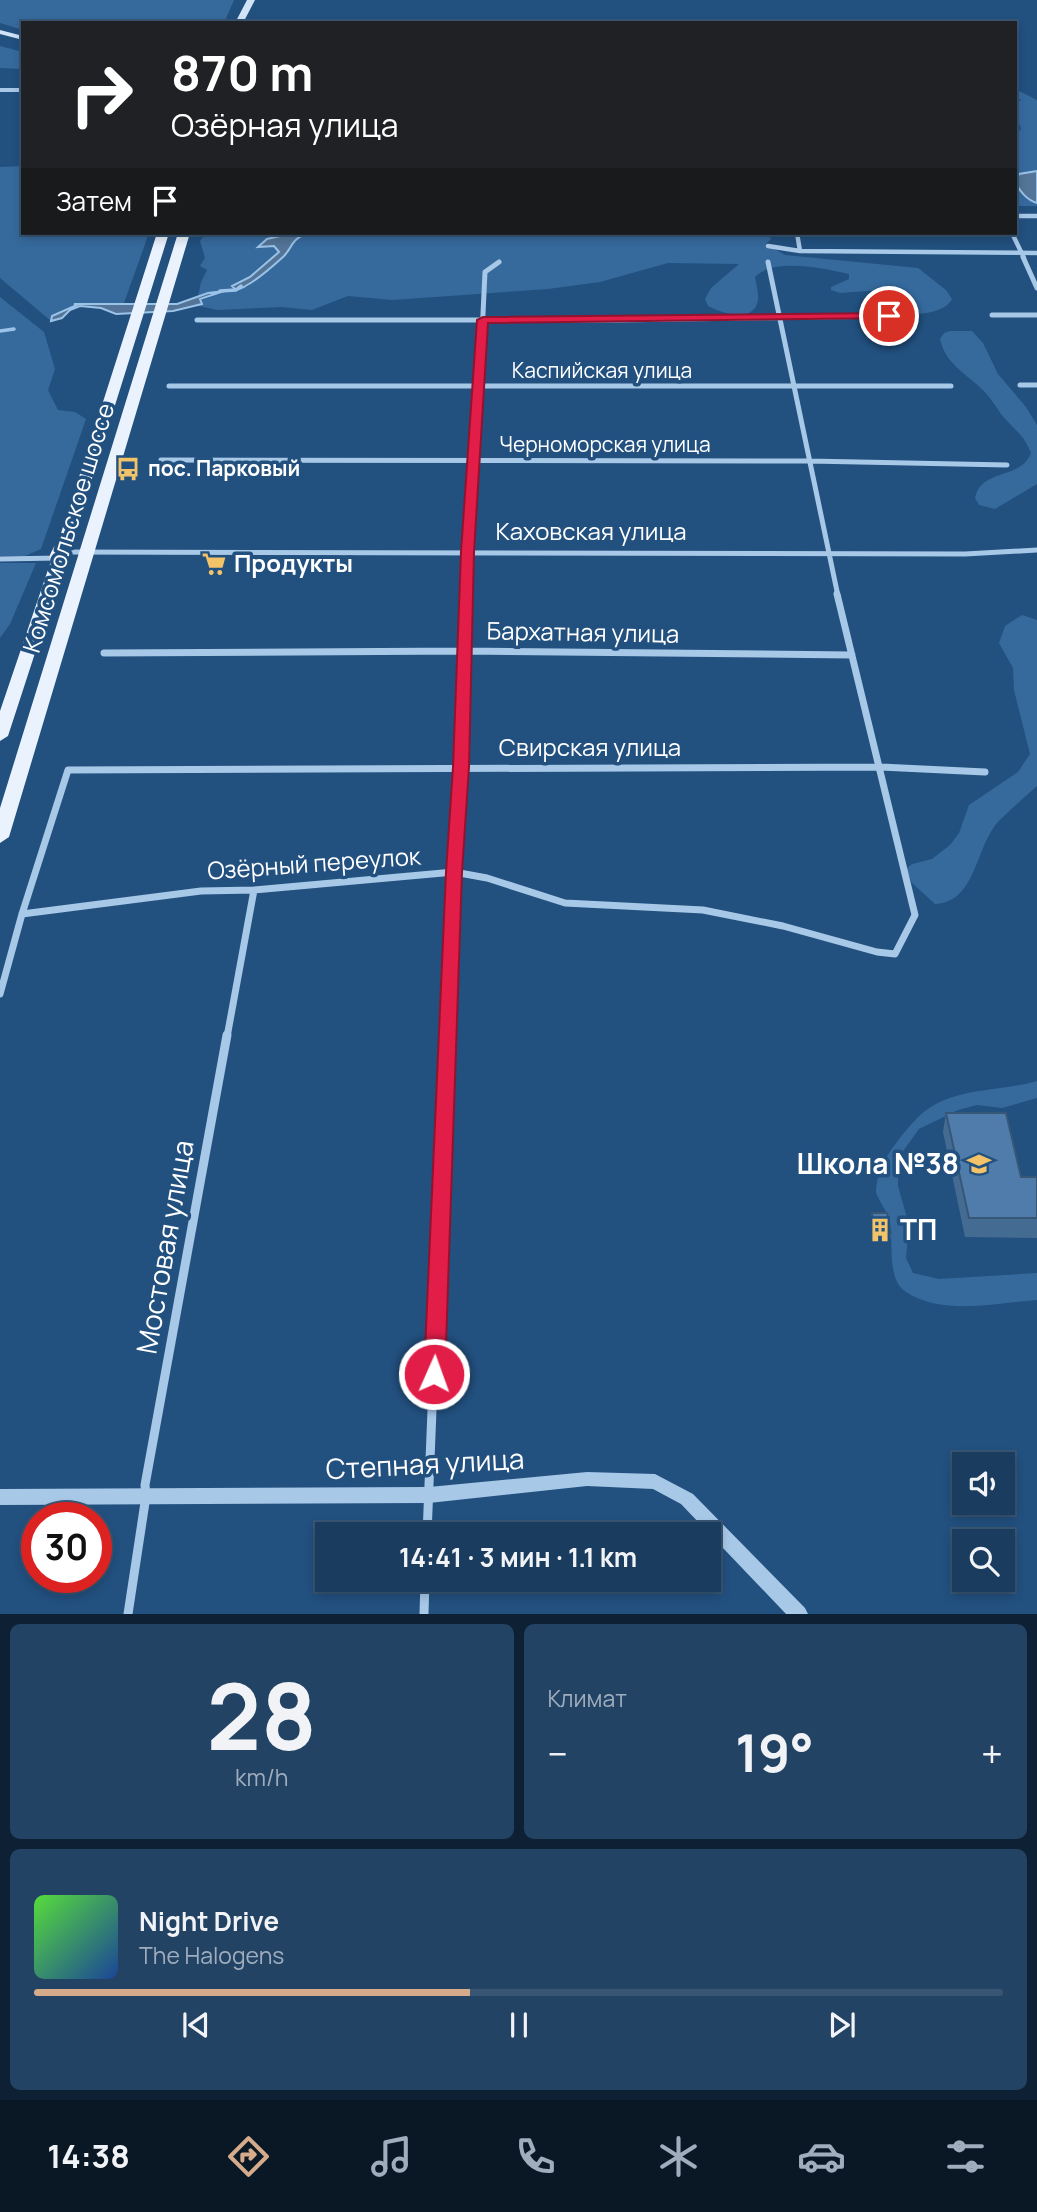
<!DOCTYPE html>
<html lang="ru">
<meta charset="utf-8">
<style>
body{margin:0;font-family:Manrope,sans-serif;background:#234365;color:#f1f3f6;height:100vh;display:flex;flex-direction:column;font-size:26px;white-space:nowrap}
*{box-sizing:border-box;margin:0}
p{font-size:23px;color:#9fadbd}
.icon{flex:none;width:38px;height:38px;fill:none;stroke:currentColor;stroke-width:2;stroke-linecap:round;stroke-linejoin:round}
.map{position:relative;height:1614px;overflow:hidden}
.drawer{display:flex;flex-direction:column;gap:10px;padding:10px;background:#0e2134;flex:1}
.drawer>*{flex:none}
.banner{position:absolute;left:21px;top:21px;width:996px;height:214px;border-radius:0px;box-shadow:0 4px 10px #0003,0 0 0 2px #385674;background:#202124;color:#fff;overflow:hidden}
.tools{position:absolute;left:952px;top:1452px;display:grid;gap:14px}
.tools a{display:grid;place-items:center;width:63px;height:63px;border-radius:0px;background:#1a3c5f;box-shadow:0 4px 10px #0003,0 0 0 2px #385674;font-size:35px}
.speed{position:absolute;left:21px;top:1502px;display:flex;gap:14px;font-size:35px;font-weight:700;text-align:center}
.speed>*{display:grid;place-content:center;width:91px;height:91px;border-radius:50%;background:#1a3c5f;box-shadow:0 4px 10px #0003,0 0 0 2px #385674;line-height:1}
.speed .limit{border:10px solid #d22;background:#fff;color:#111}
.pin{position:absolute;display:grid;place-items:center;width:60px;height:60px;color:#fff;margin:-30px;border:4px solid #fff;border-radius:50%;box-shadow:0 2px 7px #0007}
.me{position:absolute;width:77px;margin:-38px;rotate:2deg;stroke-linejoin:round;filter:drop-shadow(0 0 5px #0008)}
.turn{display:flex;align-items:center;gap:24px;height:147px;padding:0 35px;font-size:32px}
.turn .icon{width:91px;height:91px;stroke-width:2.5}
.turn b{display:block;font-size:49px;line-height:60px}
.then{display:flex;align-items:center;height:66px;padding:0 35px;background:#0003;gap:14px;font-size:26px}
.big{font-size:52px;font-weight:700;line-height:1.1}
.drawer .tile{flex:1;display:flex;flex-direction:column;justify-content:center;gap:10px;min-width:0;padding:0 24px;border-radius:10px;background:#234365}
.drawer .dial{align-items:center;gap:0}
.dial b{font-size:91px;line-height:1}
.song{display:flex;align-items:center;gap:21px}
.cover{width:84px;height:84px;border-radius:10px;background:linear-gradient(135deg,hsl(110 70% 55%),hsl(220 70% 35%))}
.played{height:7px;border-radius:4px;background:linear-gradient(90deg,#d6ab8b 45%,#385674 45%)}
.keys{display:flex;justify-content:space-around;direction:ltr}
.heat{display:flex;justify-content:space-between;align-items:center;font-size:38px;direction:ltr}
.drawer .tiles{flex:1;display:grid;gap:10px;grid-template-columns:1fr 1fr}
.tile:last-child{grid-column:span 2}
.trip{position:absolute;left:315px;top:1522px;width:406px;height:70px;border-radius:0px;background:#1a3c5f;box-shadow:0 4px 10px #0003,0 0 0 2px #385674;font-weight:700;line-height:70px;text-align:center}
.dock{display:flex;height:112px;justify-content:space-around;align-items:center;background:#0a1826;color:#9fadbd}
.dock .icon{width:49px;height:49px}
.dock .selected{color:#d6ab8b}
.dock b{font-size:32px;color:#f1f3f6}
.map>svg:first-child{display:block}
.green{fill:#366a9d}
.water{fill:#547598;stroke:#9bc3e8;stroke-width:2}
.lines{fill:none;stroke-linecap:round;stroke-linejoin:round}
.stream{stroke:#9bc3e8;stroke-width:3.5}
.minor-far3{stroke:#a7c8e7;stroke-width:4.5}
.minor-far2{stroke:#a7c8e7;stroke-width:5}
.minor-far1{stroke:#a7c8e7;stroke-width:7}
.minor{stroke:#a7c8e7;stroke-width:9}
.tertiary{fill:#a7c8e7;fill-rule:evenodd}
.secondary{fill:#d1e3f6;fill-rule:evenodd}
.primary{fill:#e9f2fd;fill-rule:evenodd}
.trunk{stroke:#f4f8fe;stroke-width:19}
.wall{fill:#446b92}
.building{fill:#4f7caa;stroke:#375777;stroke-width:2}
.route{fill:#e11d48;stroke:#92132f;stroke-width:2}
.labels{text-anchor:middle;stroke-width:7;stroke-linejoin:round;paint-order:stroke}
.far-street-label{font-size:21px;fill:#fff;stroke:#22507f}
.far-poi-label{font-size:21px;font-weight:bold;fill:#fff;stroke:#22507f;text-anchor:start}
.street-label{font-size:24px;fill:#fff;stroke:#22507f}
.poi-label{font-size:24px;font-weight:bold;fill:#fff;stroke:#22507f;text-anchor:start}
.near-poi-label{font-size:28px;font-weight:bold;fill:#fff;stroke:#22507f;text-anchor:end}
.near-street-label{font-size:28px;fill:#fff;stroke:#22507f}
</style>
<div class="map">
<svg width="1037" height="1614" viewBox="0 0 1037 1614">
<rect width="100%" height="100%" fill="#22507f"/>
<!-- green -->
<path class="green" d="M 0,0 L 234,0 L 224,23 L 23,23 L 23,30 L 0,23 Z
M 0,46 L 23,52 L 23,69 L 0,68 Z
M 1015,89 L 1037,100 L 1037,171 L 1019,174 L 1031,201 L 1037,203 L 1037,206 L 1015,206 L 1015,132 L 1021,130 L 1020,125 L 1015,121 L 1015,103 L 1021,100 L 1015,96 Z
M 23,166 L 23,233 L 149,233 L 124,303 L 79,304 L 52,316 L 51,321 L 0,278 L 0,167 Z
M 206,233 L 293,233 L 275,236 L 261,247 L 274,246 L 279,252 L 250,277 L 233,286 L 247,287 L 283,258 L 289,246 L 307,233 L 768,233 L 771,239 L 766,244 L 785,255 L 918,268 L 946,290 L 952,299 C 943,318 892,318 879,304 L 885,294 L 881,290 L 840,293 L 831,290 L 831,287 L 849,279 L 849,274 C 825,269 774,257 755,277 C 756,284 759,293 758,300 C 754,324 721,313 708,306 L 705,299 L 711,288 L 739,264 L 668,263 L 600,282 L 548,289 L 392,300 L 348,296 L 312,310 L 281,307 L 217,310 L 195,305 L 201,304 L 199,301 L 213,296 L 198,297 L 201,282 L 207,270 L 200,266 L 205,258 L 200,241 Z
M 0,297 L 44,332 L 55,369 L 48,390 L 58,410 L 75,412 L 86,419 L 41,549 L 25,556 L 0,556 Z
M 950,331 L 972,331 L 983,343 L 998,374 L 1026,407 L 1037,425 L 1037,484 L 995,509 L 979,505 L 975,498 C 981,468 1021,480 1031,453 C 1023,433 1014,430 1001,414 C 996,407 991,399 985,392 C 968,375 945,364 940,339 L 944,333 Z
M 0,563 L 36,563 L 10,624 L 0,638 Z
M 1022,615 L 1037,620 L 1037,786 C 1024,798 1009,810 997,823 C 975,849 976,902 935,904 L 912,883 L 906,869 L 912,864 L 932,859 L 950,845 L 959,833 L 969,805 L 1018,772 L 1030,754 L 1014,690 L 1013,668 L 999,643 L 1005,626 Z
M 1037,1081 L 1037,1098 L 1002,1108 L 977,1105 L 958,1110 L 919,1129 L 898,1158 L 898,1186 L 909,1225 L 906,1258 L 913,1273 L 939,1279 L 1037,1273 L 1037,1300 C 996,1303 942,1316 906,1292 C 884,1277 896,1238 888,1216 C 885,1208 878,1200 876,1192 C 876,1186 878,1176 880,1171 C 883,1157 913,1120 925,1111 C 958,1087 999,1092 1037,1081 Z"/>
<!-- water -->
<path class="water" d="M 1037,171 L 1037,203 C 1027,200 1019,191 1015,181 L 1019,174 Z
M 293,233 L 307,233 C 289,241 293,248 283,257 C 272,267 250,287 236,290 L 232,286 L 250,277 L 279,252 L 274,246 L 258,247 L 267,239 Z
M 224,291 L 200,299 L 202,304 L 173,311 L 116,314 L 101,308 L 80,306 L 70,310 L 62,318 L 51,321 L 52,316 L 77,305 L 74,304 L 177,304 L 208,293 Z"/>
<g class="lines">
<!-- stream -->
<path class="stream" d="M 220,291 L 236,290 L 241,286
M 0,331 L 14,329"/>
<!-- minor-far3 -->
<path class="minor-far3" d="M 1015,216 L 1037,216
M 797,233 L 800,251
M 1012,233 L 1024,258
M 768,246 L 800,251 L 1037,253"/>
<!-- minor-far2 -->
<path class="minor-far2" d="M 1023,257 L 1037,288
M 768,262 L 838,596
M 992,315 L 1037,315
M 197,320 L 618,320 L 889,316
M 1020,385 L 1037,385
M 169,386 L 951,386
M 161,460 L 809,461 L 1007,465
M 62,552 L 965,554 L 1037,550
M 0,559 L 59,558
M 466,596 L 476,460 L 485,272 L 499,262"/>
<!-- minor-far1 -->
<path class="minor-far1" d="M 104,653 L 465,651 L 852,655
M 22,914 L 201,891 L 254,890 L 454,872 L 487,878 L 565,903 L 703,910 L 783,926 L 877,952 L 895,954 L 915,915 L 837,594
M 0,994 L 22,914 L 68,770 L 881,767 L 985,772
M 227,1037 L 254,890
M 447,1037 L 461,767 L 466,594"/>
<!-- minor -->
<path class="minor" d="M 427,1535 L 447,1035
M 128,1614 L 146,1496 L 145,1485 L 227,1035
M 424,1614 L 425,1580"/>
<!-- tertiary -->
<path class="tertiary" d="M 0,88 L 23,88 L 23,92 L 0,92 Z
M 587,1472 L 655,1474 L 693,1494 L 805,1608 L 808,1614 L 786,1614 L 681,1504 L 653,1489 L 587,1486 L 429,1503 L 0,1505 L 0,1489 L 429,1487 Z"/>
<!-- secondary -->
<path class="secondary" d="M 247,0 L 255,0 L 243,23 L 235,23 Z
M 0,30 L 23,36 L 23,40 L 0,34 Z"/>
<!-- primary -->
<path class="primary" d="M 157,233 L 169,233 L 69,552 L 65,556 L 66,558 L 8,736 L 0,741 L 0,711 L 52,558 L 56,554 L 55,552 Z
M 178,233 L 190,233 L 9,837 L 0,843 L 0,808 Z"/>
<!-- trunk -->
<path class="trunk" d="M 59,558 L 62,552"/>
</g>
<!-- wall -->
<path class="wall" d="M 946,1113 L 1021,1177 L 1037,1177 L 1037,1238 L 965,1237 L 943,1132 Z
M 872,1213 L 891,1234 L 890,1240 L 874,1240 L 871,1220 Z"/>
<!-- building -->
<path class="building" d="M 946,1113 L 1006,1113 L 1021,1177 L 1037,1177 L 1037,1218 L 969,1218 Z
M 872,1213 L 887,1213 L 891,1234 L 875,1233 Z"/>
<!-- route -->
<path class="route" d="M 889,313 L 893,314 L 893,318 L 488,323 L 474,552 L 469,767 L 462,872 L 445,1374 L 442,1380 L 434,1382 L 427,1380 L 424,1374 L 446,872 L 453,767 L 461,552 L 477,320 L 483,317 Z"/>
<!-- icons -->
<defs>
<g id="bus-bare" transform="scale(1.89)"><path d="M-5-6H5V4H4V6H2V4H-2V6H-4V4H-5ZM-3.5-4V0h7V-4ZM-3.5 1.2v1.5H-2V1.2ZM2 1.2v1.5H3.5V1.2Z" fill="#f3c369" stroke="#22507f" stroke-width="2.5" paint-order="stroke"/></g>
<g id="supermarket-bare" transform="scale(1.89)"><path d="M-6-5.5h2.5l.6 2H6L4.5 2H-2.5L-4.4-4H-6ZM-1.5 3.2a1.3 1.3 0 1 0 .1 0ZM3 3.2a1.3 1.3 0 1 0 .1 0Z" fill="#f3c369" stroke="#22507f" stroke-width="2.5" paint-order="stroke"/></g>
<g id="school-bare" transform="scale(1.89)"><path d="M0-5L7-2L0 1L-7-2ZM-4 1L0 2.5L4 1V4Q0 6-4 4Z" fill="#f3c369" stroke="#22507f" stroke-width="2.5" paint-order="stroke"/></g>
<g id="building-bare" transform="scale(1.89)"><path d="M-4-6H4V6H1V3H-1V6H-4ZM-2.5-4.3h1.7v1.8h-1.7ZM.8-4.3h1.7v1.8H.8ZM-2.5-1h1.7V.8h-1.7ZM.8-1h1.7V.8H.8Z" fill="#f3c369" stroke="#22507f" stroke-width="2.5" paint-order="stroke"/></g>
</defs>
<g fill-rule="evenodd">
<use href="#bus-bare" x="128" y="469"/>
<use href="#supermarket-bare" x="214" y="564"/>
<use href="#school-bare" x="979" y="1164"/>
<use href="#building-bare" x="880" y="1230"/>
</g>
<g class="labels">
<!-- far-street labels -->
<g class="far-street-label">
<text x="602" y="378">Каспийская улица</text>
<text x="605" y="452">Черноморская улица</text>
</g>
<!-- far-poi labels -->
<g class="far-poi-label">
<text x="148" y="476">пос. Парковый</text>
</g>
<!-- street labels -->
<g class="street-label">
<text transform="translate(69 528) rotate(-73)" y="8">Комсомольское шоссе</text>
<text x="591" y="540">Каховская улица</text>
<text transform="translate(583 633) rotate(1)" y="8">Бархатная улица</text>
<text x="590" y="756">Свирская улица</text>
<text transform="translate(314 864) rotate(-4)" y="8">Озёрный переулок</text>
</g>
<!-- poi labels -->
<g class="poi-label">
<text x="234" y="572">Продукты</text>
</g>
<!-- near-poi labels -->
<g class="near-poi-label">
<text x="959" y="1174">Школа №38</text>
<text x="900" y="1240" text-anchor="start">ТП</text>
</g>
<!-- near-street labels -->
<g class="near-street-label">
<text transform="translate(165 1247) rotate(-80)" y="10">Мостовая улица</text>
<text transform="translate(425 1464) rotate(-3)" y="10">Степная улица</text>
</g>
</g>
</svg>
<div class="tools">
<a><svg class="icon" aria-label="sound" viewBox="0 0 24 24"><path d="M4 9h4l5-4v14l-5-4H4zM17 9q2 3 0 6"/></svg></a>
<a><svg class="icon" aria-label="search" viewBox="0 0 24 24"><circle cx="10" cy="10" r="6"/><path d="M15 15l6 6"/></svg></a>
</div>
<div class="speed"><div class="limit">30</div></div>
<div class="pin" style="left:889px;top:316px;background:#d93025"><svg class="icon" aria-label="arrive" viewBox="0 0 24 24"><path d="M6 21V4h12l-3 4 3 4H6"/></svg></div>
<svg class="me" style="left:434px;top:1374px" viewBox="-20 -20 40 40"><circle r="17" fill="#e11d48" stroke="#fff" stroke-width="3"/><path d="M0-11L8 9 0 5-8 9z" fill="#fff"/></svg>
<div class="trip">14:41 · 3 мин · 1.1 km</div>
<div class="banner">
<div class="turn"><svg class="icon" aria-label="right" viewBox="0 0 24 24"><path d="M7 20v-9h11M14 6l5 5-5 5"/></svg><div><b>870 m</b>Озёрная улица</div></div>
<div class="then">Затем<svg class="icon" aria-label="arrive" viewBox="0 0 24 24"><path d="M6 21V4h12l-3 4 3 4H6"/></svg></div>
</div>
</div>
<section class="drawer">
<div class="tiles">
<div class="tile dial"><b>28</b><p>km/h</p></div>
<div class="tile"><p>Климат</p>
<div class="heat"><a>−</a><b class="big">19°</b><a>+</a></div>
</div>
<div class="tile">
<div class="song"><i class="cover"></i><div><b>Night Drive</b><p>The Halogens</p></div></div>
<div class="played"></div>
<div class="keys"><svg class="icon" aria-label="previous" viewBox="0 0 24 24"><path d="M18 5L8 12l10 7zM5 5v14"/></svg><svg class="icon" aria-label="pause" viewBox="0 0 24 24"><path d="M8 5v14M16 5v14"/></svg><svg class="icon" aria-label="next" viewBox="0 0 24 24"><path d="M6 5l10 7-10 7zM19 5v14"/></svg></div>
</div>
</div>
</section>
<nav class="dock">
<b>14:38</b>
<svg class="icon selected" aria-label="directions" viewBox="0 0 24 24"><path d="M12 3l9 9-9 9-9-9zM9 14v-3h6M13 9l2 2-2 2"/></svg>
<svg class="icon" aria-label="music" viewBox="0 0 24 24"><path d="M9 18V5l10-2v13"/><circle cx="6" cy="18" r="3"/><circle cx="16" cy="16" r="3"/></svg>
<svg class="icon" aria-label="phone" viewBox="0 0 24 24"><path d="M5 4h4l2 5-3 2q2 4 5 5l2-3 5 2v4C11 20 4 13 5 4z"/></svg>
<svg class="icon" aria-label="climate" viewBox="0 0 24 24"><path d="M12 3v18M4 7l16 10M4 17L20 7"/></svg>
<svg class="icon" aria-label="car" viewBox="0 0 24 24"><path d="M5 17H2v-5l4-1 3-4h7l3 4 3 1v5h-3M9 17h6M6 11h13"/><circle cx="7" cy="17" r="2"/><circle cx="17" cy="17" r="2"/></svg>
<svg class="icon" aria-label="filters" viewBox="0 0 24 24"><path d="M4 7h16M4 17h16"/><circle cx="9" cy="7" r="2"/><circle cx="15" cy="17" r="2"/></svg>
</nav>
